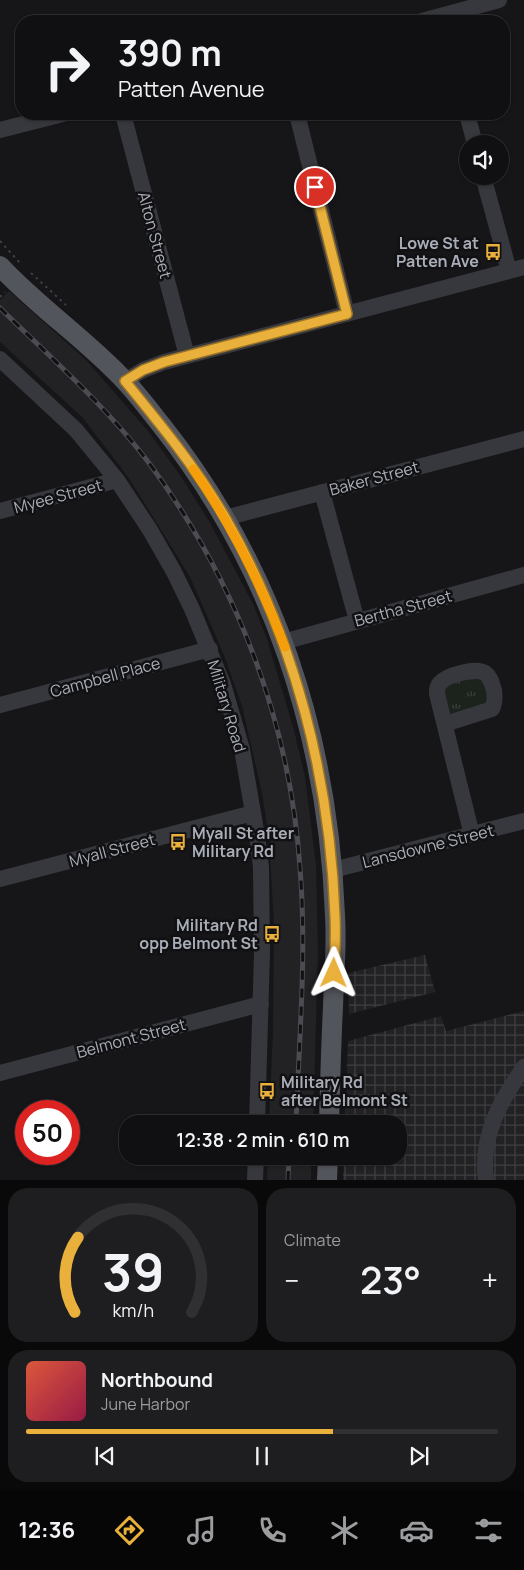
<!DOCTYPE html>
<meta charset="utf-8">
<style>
body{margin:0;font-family:Manrope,sans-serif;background:#1e1e20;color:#f1f3f6;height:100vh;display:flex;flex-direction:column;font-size:19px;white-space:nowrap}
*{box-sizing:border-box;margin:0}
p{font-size:16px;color:#9c9d9f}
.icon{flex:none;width:28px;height:28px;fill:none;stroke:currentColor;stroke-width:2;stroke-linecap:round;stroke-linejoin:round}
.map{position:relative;height:1180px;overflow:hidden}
.side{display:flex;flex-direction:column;gap:8px;padding:8px;background:#09090a;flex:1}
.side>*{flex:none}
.banner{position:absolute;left:15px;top:15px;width:495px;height:105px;border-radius:20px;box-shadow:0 1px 4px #0004,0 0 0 1px #303032;background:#101012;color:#f1f3f6;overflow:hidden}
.controls{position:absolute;left:459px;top:135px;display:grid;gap:10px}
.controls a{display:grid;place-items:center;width:50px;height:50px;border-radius:50%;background:#101012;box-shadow:0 1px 4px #0004,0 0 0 1px #303032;font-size:25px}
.speed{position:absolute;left:15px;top:1100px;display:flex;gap:10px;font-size:25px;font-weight:700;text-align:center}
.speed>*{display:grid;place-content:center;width:65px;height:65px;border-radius:50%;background:#101012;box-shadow:0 1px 4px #0004,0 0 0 1px #303032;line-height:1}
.speed .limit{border:8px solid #d22;background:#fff;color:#111}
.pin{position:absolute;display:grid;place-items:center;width:42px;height:42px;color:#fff;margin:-21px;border:2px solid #fff;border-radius:50%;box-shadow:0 1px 5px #0007}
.me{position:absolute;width:55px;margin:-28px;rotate:1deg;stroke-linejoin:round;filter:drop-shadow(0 0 4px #0008)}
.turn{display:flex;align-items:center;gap:18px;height:105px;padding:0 20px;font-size:22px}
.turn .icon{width:65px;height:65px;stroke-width:2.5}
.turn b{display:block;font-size:35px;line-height:42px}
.big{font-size:38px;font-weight:600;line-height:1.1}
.side .widget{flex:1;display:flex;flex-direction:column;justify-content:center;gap:8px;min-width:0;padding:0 18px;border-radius:20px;background:#1e1e20}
.side .dial{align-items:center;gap:0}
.dial svg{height:130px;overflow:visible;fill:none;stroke:#303032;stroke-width:7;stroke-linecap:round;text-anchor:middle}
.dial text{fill:#f1f3f6;stroke:none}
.song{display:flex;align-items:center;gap:15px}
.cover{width:60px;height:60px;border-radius:8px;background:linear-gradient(135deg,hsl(10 70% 55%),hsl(340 70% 35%))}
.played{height:5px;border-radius:2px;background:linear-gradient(90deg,#eab03c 65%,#303032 65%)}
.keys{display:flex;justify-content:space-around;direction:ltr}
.heat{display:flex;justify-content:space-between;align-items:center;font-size:28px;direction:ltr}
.side .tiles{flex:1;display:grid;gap:8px;grid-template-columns:1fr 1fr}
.widget:last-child{grid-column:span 2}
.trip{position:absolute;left:119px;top:1115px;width:288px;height:50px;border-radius:20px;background:#101012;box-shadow:0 1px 4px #0004,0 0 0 1px #303032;font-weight:600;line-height:50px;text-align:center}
.tab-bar{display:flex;height:80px;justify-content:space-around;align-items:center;background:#060607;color:#9c9d9f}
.tab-bar .icon{width:35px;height:35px}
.tab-bar .current{color:#eab03c}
.tab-bar b{font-size:22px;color:#f1f3f6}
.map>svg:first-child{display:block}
.built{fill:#222225}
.industrial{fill:url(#industrial-grid)}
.grass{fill:url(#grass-tufts)}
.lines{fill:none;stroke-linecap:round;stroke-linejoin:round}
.path{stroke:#3d3f44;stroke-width:2;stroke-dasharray:2.5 4;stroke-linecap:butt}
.minor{stroke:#37383d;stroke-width:16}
.major{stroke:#53555c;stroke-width:20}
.rail-casing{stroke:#4a4c52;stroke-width:5}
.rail{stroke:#111113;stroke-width:3;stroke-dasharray:9;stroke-linecap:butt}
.route-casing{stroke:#987227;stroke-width:12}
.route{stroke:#eab03c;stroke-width:9}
.slow{stroke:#f59e0b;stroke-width:9}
.labels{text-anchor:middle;stroke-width:5;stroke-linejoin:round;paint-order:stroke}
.street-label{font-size:16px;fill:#a9adb7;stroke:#111113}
.poi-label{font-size:16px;font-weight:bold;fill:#a9adb7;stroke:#111113;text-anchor:end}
</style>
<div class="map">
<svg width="524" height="1180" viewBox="0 0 524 1180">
<defs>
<pattern id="industrial-grid" width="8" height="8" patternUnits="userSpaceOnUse" patternTransform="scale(1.25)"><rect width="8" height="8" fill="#222225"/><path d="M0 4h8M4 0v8" fill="none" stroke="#3f3f42"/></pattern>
<pattern id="grass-tufts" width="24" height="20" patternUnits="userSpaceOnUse" patternTransform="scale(1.25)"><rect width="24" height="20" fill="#1c231d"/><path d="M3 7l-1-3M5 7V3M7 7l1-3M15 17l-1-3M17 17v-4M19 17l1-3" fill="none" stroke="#3a403c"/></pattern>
</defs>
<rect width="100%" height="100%" fill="#161618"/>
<!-- built -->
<path class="built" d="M 9,291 L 86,360 L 148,431 L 180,475 L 209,521 L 253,604 L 267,639 L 294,730 L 305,777 L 316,865 L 318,954 L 313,1124 L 269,1124 L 273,1030 L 274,925 L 269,837 L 262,793 L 242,706 L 224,655 L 190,577 L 130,480 L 113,457 L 82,417 L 0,342 L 0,300 Z
M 268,1156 L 311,1156 L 311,1180 L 267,1180 Z"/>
<!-- industrial -->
<path class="industrial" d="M 425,955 L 435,992 L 349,1014 L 348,973 Z
M 524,1011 L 524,1180 L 343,1180 L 344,1156 L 398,1156 L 398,1124 L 345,1124 L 348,1041 L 441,1016 L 446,1031 Z"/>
<!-- grass -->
<path class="grass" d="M 475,676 L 485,681 L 488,704 L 452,714 L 449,713 L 443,687 Z"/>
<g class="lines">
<!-- path -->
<path class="path" d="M 0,241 L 20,263
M 31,273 L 66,305
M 0,297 L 5,292"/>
<!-- minor -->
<path class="minor" d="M 422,21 L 499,0
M 123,114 L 187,356
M 297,114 L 347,314
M 467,114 L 475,144
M 0,130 L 63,114
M 483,176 L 509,271
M 0,359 L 76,430 L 117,480 L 150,530 L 174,572 L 192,609 L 223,684 L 242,749 L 257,836 L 261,867 L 262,953 L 257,1124
M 125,381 L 143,370 L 164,362 L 524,267
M 322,492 L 357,621
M 0,511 L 117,480
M 225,518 L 524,439
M 283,642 L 524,575
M 0,705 L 210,649
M 445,724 L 492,709 C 495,703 495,697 494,690 C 492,684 491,677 485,673 C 476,667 447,675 440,683 C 437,686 437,689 437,694 L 472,835
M 333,870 L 524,821
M 0,879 L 253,813
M 0,1073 L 261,1004
M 255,1180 L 256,1156
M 486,1180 C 480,1137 500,1101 524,1067"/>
<!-- major -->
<path class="major" d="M 0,266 C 39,308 86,339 125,381 C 138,395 150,411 162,426 C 274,568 328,736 335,915 C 337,946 334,977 333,1007 C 331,1046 330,1085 329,1124
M 327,1180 L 328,1156"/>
<!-- rail casing -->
<g class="rail-casing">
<path id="rail" d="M 0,308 C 51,358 106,406 149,463 C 236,581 290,721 300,868 C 307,953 299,1039 296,1124
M 288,1180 L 289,1156"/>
</g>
<!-- rail -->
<use href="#rail" class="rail"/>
</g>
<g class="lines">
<!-- route casing -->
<g class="route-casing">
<path id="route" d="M 315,187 L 347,314 L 164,362 L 143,370 L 125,381 C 161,425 197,469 226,519 C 295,640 330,777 335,916 C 336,935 335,954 334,973"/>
</g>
<!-- route -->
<use href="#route" class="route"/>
<!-- slow -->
<path class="slow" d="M 193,469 C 231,524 261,584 285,647"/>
</g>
<!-- icons -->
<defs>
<g id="bus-bare" transform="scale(1.35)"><path d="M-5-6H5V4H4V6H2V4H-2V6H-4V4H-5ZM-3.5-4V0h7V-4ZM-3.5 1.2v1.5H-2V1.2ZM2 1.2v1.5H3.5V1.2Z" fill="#eab03c" stroke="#111113" stroke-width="2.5" paint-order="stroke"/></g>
</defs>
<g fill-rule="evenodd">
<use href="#bus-bare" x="493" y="252"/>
<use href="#bus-bare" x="178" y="842"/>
<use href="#bus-bare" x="272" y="934"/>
<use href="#bus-bare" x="267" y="1091"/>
</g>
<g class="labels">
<!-- street labels -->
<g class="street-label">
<text transform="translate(155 235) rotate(75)" y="6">Alton Street</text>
<text transform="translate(374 478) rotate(-15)" y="6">Baker Street</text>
<text transform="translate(58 496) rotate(-15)" y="6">Myee Street</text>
<text transform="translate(403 608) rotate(-15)" y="6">Bertha Street</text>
<text transform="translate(105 677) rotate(-15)" y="6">Campbell Place</text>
<text transform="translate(227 706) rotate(73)" y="6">Military Road</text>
<text transform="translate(428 846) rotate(-14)" y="6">Lansdowne Street</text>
<text transform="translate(112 850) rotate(-15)" y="6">Myall Street</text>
<text transform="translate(131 1038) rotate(-15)" y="6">Belmont Street</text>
</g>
<!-- poi labels -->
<g class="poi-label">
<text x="479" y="249">Lowe St at<tspan x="479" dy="18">Patten Ave</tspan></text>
<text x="192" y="839" text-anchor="start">Myall St after<tspan x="192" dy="18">Military Rd</tspan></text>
<text x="258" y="931">Military Rd<tspan x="258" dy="18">opp Belmont St</tspan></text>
<text x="281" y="1088" text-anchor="start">Military Rd<tspan x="281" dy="18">after Belmont St</tspan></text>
</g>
</g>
</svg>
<div class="controls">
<a><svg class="icon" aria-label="sound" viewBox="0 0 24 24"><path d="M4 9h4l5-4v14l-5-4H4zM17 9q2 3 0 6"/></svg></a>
</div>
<div class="speed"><div class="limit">50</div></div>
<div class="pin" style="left:315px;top:187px;background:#d93025"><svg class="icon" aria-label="arrive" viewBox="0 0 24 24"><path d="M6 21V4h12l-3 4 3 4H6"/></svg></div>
<svg class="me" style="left:334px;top:973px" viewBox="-20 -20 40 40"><path d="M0-17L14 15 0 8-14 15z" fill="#eab03c" stroke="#fff" stroke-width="4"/></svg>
<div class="trip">12:38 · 2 min · 610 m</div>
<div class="banner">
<div class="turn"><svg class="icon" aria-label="right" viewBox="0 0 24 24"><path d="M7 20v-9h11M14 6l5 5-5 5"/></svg><div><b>390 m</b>Patten Avenue</div></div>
</div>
</div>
<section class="side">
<div class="tiles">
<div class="widget dial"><svg viewBox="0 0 100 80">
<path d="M14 69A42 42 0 1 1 86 69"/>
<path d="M14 69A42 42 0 0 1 16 23" stroke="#eab03c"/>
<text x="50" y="56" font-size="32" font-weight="700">39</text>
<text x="50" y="72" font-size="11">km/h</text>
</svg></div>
<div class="widget"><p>Climate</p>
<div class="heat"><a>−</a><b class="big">23°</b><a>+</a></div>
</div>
<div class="widget">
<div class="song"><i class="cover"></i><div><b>Northbound</b><p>June Harbor</p></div></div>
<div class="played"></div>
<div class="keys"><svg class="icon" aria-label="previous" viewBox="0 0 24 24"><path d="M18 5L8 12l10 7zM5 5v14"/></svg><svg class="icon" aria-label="pause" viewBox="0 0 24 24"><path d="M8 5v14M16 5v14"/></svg><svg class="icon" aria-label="next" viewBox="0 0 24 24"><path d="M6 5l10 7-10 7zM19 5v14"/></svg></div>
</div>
</div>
</section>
<nav class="tab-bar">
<b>12:36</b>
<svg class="icon current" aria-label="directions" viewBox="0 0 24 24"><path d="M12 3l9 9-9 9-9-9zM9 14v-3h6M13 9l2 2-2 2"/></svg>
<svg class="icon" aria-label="music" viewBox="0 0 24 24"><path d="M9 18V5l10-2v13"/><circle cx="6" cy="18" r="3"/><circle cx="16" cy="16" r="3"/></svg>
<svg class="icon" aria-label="phone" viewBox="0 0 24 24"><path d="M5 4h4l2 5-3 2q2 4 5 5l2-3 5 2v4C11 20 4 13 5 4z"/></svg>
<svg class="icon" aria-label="climate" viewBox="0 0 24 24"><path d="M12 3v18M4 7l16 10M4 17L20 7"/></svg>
<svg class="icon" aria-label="car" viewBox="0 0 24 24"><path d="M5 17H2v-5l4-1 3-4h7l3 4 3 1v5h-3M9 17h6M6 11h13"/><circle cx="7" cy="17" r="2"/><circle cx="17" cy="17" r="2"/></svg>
<svg class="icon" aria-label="filters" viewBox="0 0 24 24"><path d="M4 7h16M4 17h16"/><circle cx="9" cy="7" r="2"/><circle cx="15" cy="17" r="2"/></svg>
</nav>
